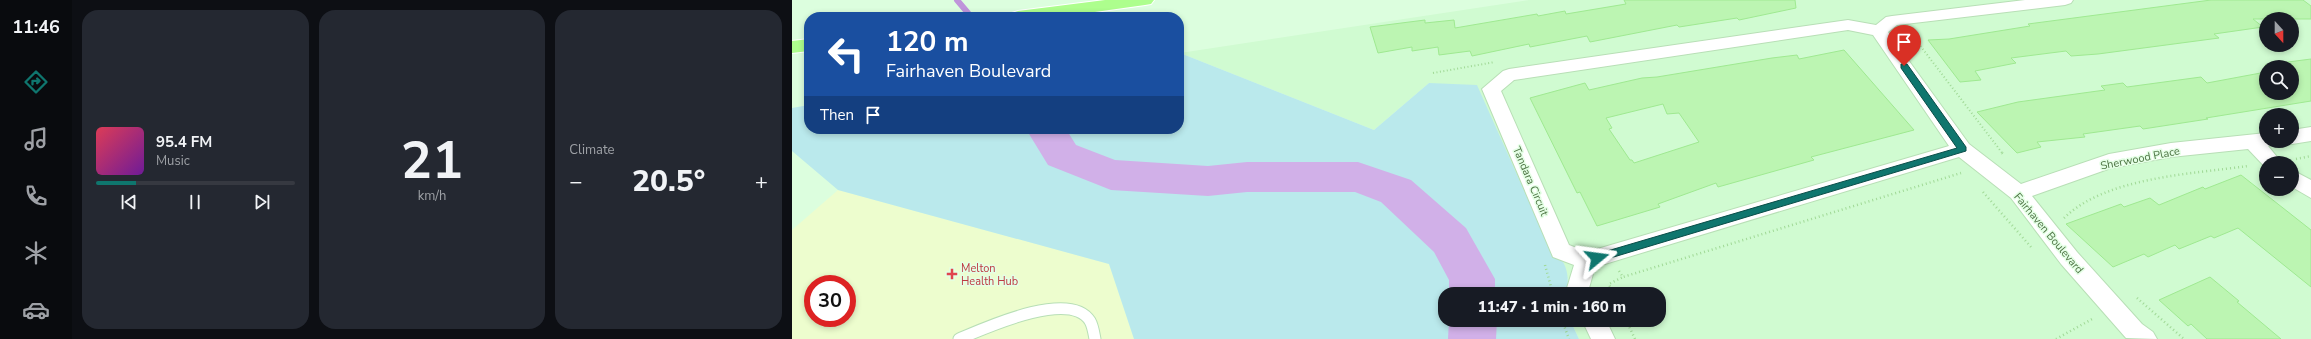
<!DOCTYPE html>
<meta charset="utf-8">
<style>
body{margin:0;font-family:"Nunito Sans",sans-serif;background:#242831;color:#f1f3f6;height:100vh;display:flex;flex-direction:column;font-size:15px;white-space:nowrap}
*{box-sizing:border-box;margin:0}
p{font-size:13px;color:#9ea1a6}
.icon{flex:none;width:22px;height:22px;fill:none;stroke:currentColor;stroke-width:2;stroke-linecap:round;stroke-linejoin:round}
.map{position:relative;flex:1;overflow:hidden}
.sheet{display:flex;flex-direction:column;gap:10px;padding:10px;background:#0d0f14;width:720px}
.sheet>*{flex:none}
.top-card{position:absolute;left:12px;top:12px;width:380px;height:122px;border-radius:16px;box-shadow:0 2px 6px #0003;background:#1a4fa0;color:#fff;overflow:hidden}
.needle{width:26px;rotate:159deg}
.fabs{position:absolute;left:1467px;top:12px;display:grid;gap:8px}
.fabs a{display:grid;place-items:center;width:40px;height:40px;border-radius:50%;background:#171b24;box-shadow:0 2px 6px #0003;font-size:20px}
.speed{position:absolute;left:12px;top:275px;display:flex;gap:8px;font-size:20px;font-weight:700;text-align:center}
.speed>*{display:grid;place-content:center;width:52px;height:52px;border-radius:50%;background:#171b24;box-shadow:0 2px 6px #0003;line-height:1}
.speed .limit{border:6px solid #d22;background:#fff;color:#111}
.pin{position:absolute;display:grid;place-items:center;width:34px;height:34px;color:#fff;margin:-41px -17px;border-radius:50% 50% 50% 0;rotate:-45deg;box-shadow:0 0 4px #0007}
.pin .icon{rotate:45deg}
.me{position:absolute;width:44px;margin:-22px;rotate:74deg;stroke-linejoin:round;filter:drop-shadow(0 0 3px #0008)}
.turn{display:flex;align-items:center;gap:14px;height:84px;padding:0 16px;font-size:18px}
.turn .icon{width:52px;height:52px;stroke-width:2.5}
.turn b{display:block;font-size:28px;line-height:34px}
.then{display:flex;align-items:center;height:38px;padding:0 16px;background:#0003;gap:8px;font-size:15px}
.big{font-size:30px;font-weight:800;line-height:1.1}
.sheet .card{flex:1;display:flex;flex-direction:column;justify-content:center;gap:6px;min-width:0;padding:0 14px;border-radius:16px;background:#242831}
.sheet .dial{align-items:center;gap:0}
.dial b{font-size:52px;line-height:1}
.song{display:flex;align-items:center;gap:12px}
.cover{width:48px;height:48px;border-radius:6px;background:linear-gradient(135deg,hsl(350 70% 55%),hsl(280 70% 35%))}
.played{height:4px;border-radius:2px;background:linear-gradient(90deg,#0f766e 20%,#363941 20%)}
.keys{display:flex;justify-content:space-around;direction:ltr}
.heat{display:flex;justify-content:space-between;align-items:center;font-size:22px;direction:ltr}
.sheet .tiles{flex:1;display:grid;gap:10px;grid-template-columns:repeat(3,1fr)}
.trip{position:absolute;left:646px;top:287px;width:228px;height:40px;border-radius:16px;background:#171b24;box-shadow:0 2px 6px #0003;font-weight:800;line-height:40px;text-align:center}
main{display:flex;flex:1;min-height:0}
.tabs{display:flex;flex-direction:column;width:72px;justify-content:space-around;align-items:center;background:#090b0e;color:#9ea1a6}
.tabs .icon{width:28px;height:28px}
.tabs .selected{color:#0f766e}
.tabs b{font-size:18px;color:#f1f3f6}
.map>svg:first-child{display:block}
.residential{fill:#d0fbd1;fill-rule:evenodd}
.medical{fill:#edfdce;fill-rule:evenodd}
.green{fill:#bae9ec}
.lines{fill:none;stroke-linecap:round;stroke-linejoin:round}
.stream{stroke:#bf95da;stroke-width:6}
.river{fill:#d1b0e8;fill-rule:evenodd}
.building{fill:#bcf5b2;stroke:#9fe991;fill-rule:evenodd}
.lane-casing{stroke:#b8dfb6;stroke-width:13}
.street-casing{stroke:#b8dfb6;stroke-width:2}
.highway-casing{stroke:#fff;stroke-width:2}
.path-far1{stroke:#a0d996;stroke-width:2;stroke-dasharray:1 2.5;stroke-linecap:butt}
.path{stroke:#a0d996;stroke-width:2.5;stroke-dasharray:1 3;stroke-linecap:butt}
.lane{stroke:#fff;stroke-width:11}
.street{fill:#fff;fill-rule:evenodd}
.highway{fill:#adfe8d;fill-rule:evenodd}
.route{fill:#0f766e;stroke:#0a4d48}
.health-dot{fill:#e0444e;stroke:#e4ffe5;stroke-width:1.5}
.labels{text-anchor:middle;stroke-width:3;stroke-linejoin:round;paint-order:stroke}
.street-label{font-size:11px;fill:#4d7444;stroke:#e4ffe5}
.health-label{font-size:11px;fill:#be3a42;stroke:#e4ffe5;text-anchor:start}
</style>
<main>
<nav class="tabs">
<b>11:46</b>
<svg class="icon selected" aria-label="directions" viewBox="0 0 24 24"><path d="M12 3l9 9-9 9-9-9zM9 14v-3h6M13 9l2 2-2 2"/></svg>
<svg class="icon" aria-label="music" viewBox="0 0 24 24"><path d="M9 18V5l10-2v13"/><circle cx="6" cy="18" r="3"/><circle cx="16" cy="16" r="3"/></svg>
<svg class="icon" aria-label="phone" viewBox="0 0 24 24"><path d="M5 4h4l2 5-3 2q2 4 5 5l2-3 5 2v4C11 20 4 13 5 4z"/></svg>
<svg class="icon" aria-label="climate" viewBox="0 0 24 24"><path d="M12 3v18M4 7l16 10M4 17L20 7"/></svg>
<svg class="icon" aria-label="car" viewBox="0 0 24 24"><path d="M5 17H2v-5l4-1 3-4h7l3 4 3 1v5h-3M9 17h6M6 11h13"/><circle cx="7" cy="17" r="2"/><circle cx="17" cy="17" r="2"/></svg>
</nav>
<section class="sheet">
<div class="tiles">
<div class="card">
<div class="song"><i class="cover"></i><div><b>95.4 FM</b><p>Music</p></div></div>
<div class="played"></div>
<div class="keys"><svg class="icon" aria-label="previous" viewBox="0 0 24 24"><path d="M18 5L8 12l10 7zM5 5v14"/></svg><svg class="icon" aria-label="pause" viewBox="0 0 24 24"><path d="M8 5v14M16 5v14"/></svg><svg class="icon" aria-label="next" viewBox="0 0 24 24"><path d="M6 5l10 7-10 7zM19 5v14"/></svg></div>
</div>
<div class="card dial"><b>21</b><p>km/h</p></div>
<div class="card"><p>Climate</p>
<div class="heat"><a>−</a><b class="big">20.5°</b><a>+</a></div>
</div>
</div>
</section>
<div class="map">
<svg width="1519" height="339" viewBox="0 0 1519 339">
<rect width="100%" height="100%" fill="#dcfede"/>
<!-- residential -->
<path class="residential" d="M 737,0 L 1519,0 L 1519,339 L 787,339 L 778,320 L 867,320 L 867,294 L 775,294 L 777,281 L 756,244 L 637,83 L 582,130 L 388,53 ZM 1474,19 L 1500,19 L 1500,45 L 1474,45 ZM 1474,67 L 1500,67 L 1500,93 L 1474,93 ZM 1474,115 L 1500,115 L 1500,141 L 1474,141 ZM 1474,163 L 1500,163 L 1500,189 L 1474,189 Z"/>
<!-- medical -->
<path class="medical" d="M 46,190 L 317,264 L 342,339 L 0,339 L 0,230 ZM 21,284 L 55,284 L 55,318 L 21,318 Z"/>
<!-- green -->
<path class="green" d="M 388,53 L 582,130 L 637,83 L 685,85 L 756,244 C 773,261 778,269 775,294 L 653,294 L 653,320 L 778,320 L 787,339 L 342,339 L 317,264 L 46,190 L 0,151 L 0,108 L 17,105 L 17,129 L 387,129 Z"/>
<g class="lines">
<!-- stream -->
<path class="stream" d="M 165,0 L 176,13"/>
<!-- river -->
<path class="river" d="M 234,129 L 274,129 L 284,145 L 323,160 L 416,166 L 455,162 L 566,162 L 619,180 L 674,228 L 703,279 L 703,294 L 657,294 L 657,280 L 642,252 L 589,202 L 563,192 L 455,192 L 416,196 L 319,190 L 256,165 Z
M 657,320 L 705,320 L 704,339 L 656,339 Z"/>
</g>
<!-- building -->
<path class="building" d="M 832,0 L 1003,0 L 1004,8 L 947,20 L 945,18 L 887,27 L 885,25 L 798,42 L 795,36 L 738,47 L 737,44 L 680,56 L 678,51 L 647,55 L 646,47 L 620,51 L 620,47 L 586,53 L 578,27 L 633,20 L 633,23 L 662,20 L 663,28 L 745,14 L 746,16 L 773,11 L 774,14 L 834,4 Z
M 1419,0 L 1511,0 L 1519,6 L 1519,19 L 1461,19 L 1471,27 L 1422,34 L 1427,38 L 1306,54 L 1279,56 L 1274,51 L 1219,58 L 1224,63 L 1183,71 L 1189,80 L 1168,82 L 1136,40 L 1157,39 L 1238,26 L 1236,24 Z
M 1052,50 L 1122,130 L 1019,157 L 1022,160 L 926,187 L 924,183 L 866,204 L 868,207 L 805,226 L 788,192 L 785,193 L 738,98 L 793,83 L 797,90 L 850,78 L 865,77 L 980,58 L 1005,55 L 1007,59 ZM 871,104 L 875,114 L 887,113 L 907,142 L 842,163 L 840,160 L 838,160 L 817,129 L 820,128 L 814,118 Z
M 1519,59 L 1519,101 L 1414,118 L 1416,119 L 1351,129 L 1348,126 L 1291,134 L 1293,137 L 1245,142 L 1249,147 L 1225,153 L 1185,112 L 1226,102 L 1313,90 L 1309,86 L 1331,83 L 1335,87 L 1409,77 L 1415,83 L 1474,72 L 1474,93 L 1500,93 L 1500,67 L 1476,67 L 1473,65 Z
M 1449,175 L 1519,230 L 1519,287 L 1446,228 L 1422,238 L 1419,236 L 1387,249 L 1383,245 L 1356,257 L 1352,254 L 1321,267 L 1274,224 L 1329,204 L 1332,207 L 1358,198 L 1367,205 L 1411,187 L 1413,189 Z
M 1418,277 L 1447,301 L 1445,302 L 1489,339 L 1415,339 L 1399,324 L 1396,326 L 1367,300 Z"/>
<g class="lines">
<!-- lane casing -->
<g class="lane-casing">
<path id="lane" d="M 167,339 C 193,328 278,289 298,321 C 301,326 302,334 303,339"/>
</g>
<!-- street casing -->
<g class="street-casing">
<path id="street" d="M 1233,0 L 1281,0 L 1279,3 L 1273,5 L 1105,25 L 1096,32 L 1177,144 L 1229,184 L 1317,154 L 1379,143 L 1474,133 L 1474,141 L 1483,141 L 1481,145 L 1476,146 L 1490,163 L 1474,163 L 1474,168 L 1456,149 L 1379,157 L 1319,168 L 1240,196 L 1285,252 L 1350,324 L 1361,332 L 1365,339 L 1334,338 L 1269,264 L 1219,198 L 1167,157 L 803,267 L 797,288 L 800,294 L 778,294 L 775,288 L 782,265 L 761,257 L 690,89 L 711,71 L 717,69 L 1056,20 L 1084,25 L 1094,17 L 1100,16 ZM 1056,30 L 1081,35 L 1157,146 L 795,252 L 777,245 L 709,91 L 722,80 Z
M 1519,127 L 1519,141 L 1500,144 L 1493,141 L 1500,141 L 1500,130 Z
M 1500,170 L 1519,180 L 1519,198 L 1500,187 Z
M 790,320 L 814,320 L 823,339 L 799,339 Z"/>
</g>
<!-- highway casing -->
<g class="highway-casing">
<path id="highway" d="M 313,0 L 362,0 L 359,4 L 353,5 L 267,17 L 217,17 L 220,13 L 226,11 Z
M 17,39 L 17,51 L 0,53 L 0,41 Z"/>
</g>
<!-- path-far1 -->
<path class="path-far1" d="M 1120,35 L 1211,154
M 641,73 L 703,62"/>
<!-- path -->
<path class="path" d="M 1210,153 L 1211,154
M 1504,159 L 1519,156
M 1191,192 L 1239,247
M 1272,218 C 1314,177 1400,174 1456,166
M 753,265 L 761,294
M 827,271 L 831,277 L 1169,173
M 821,294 L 817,284 L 831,277
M 1345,298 L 1392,339
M 770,320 L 777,339
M 834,320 L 843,339
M 1264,339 L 1302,318"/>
<!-- lane -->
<use href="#lane" class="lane"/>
<!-- street -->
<use href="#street" class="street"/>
<!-- highway -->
<use href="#highway" class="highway"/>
</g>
<!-- route -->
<path class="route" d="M 1109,64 L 1115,64 L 1174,147 L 1174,151 L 805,262 L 801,261 L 801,255 L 805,254 L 1165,148 L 1109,68 Z"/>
<!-- markers -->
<path class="health-dot" d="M158 268h4v4h4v4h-4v4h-4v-4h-4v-4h4z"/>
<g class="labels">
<!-- street labels -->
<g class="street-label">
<text transform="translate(1348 158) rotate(-11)" y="4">Sherwood Place</text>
<text transform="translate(739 181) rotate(67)" y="4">Tandara Circuit</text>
<text transform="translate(1257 233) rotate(50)" y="4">Fairhaven Boulevard</text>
</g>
<!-- health labels -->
<g class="health-label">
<text x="169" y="272">Melton<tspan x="169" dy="13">Health Hub</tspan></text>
</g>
</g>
</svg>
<div class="fabs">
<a><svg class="needle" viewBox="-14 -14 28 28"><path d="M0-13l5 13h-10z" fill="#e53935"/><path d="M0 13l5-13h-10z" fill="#9ea1a6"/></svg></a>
<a><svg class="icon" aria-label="search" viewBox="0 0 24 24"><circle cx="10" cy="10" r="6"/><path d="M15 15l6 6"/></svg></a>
<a>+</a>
<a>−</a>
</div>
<div class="speed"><div class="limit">30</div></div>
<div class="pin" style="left:1112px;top:66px;background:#d93025"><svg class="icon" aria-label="arrive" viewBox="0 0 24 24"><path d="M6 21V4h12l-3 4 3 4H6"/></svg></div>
<svg class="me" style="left:805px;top:258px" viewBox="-20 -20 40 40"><path d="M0-17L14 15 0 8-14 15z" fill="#0f766e" stroke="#fff" stroke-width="4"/></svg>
<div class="trip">11:47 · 1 min · 160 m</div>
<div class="top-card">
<div class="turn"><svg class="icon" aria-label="left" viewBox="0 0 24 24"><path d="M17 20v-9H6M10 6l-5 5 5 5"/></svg><div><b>120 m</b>Fairhaven Boulevard</div></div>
<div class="then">Then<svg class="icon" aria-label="arrive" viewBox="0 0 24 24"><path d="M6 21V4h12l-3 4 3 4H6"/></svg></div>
</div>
</div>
</main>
